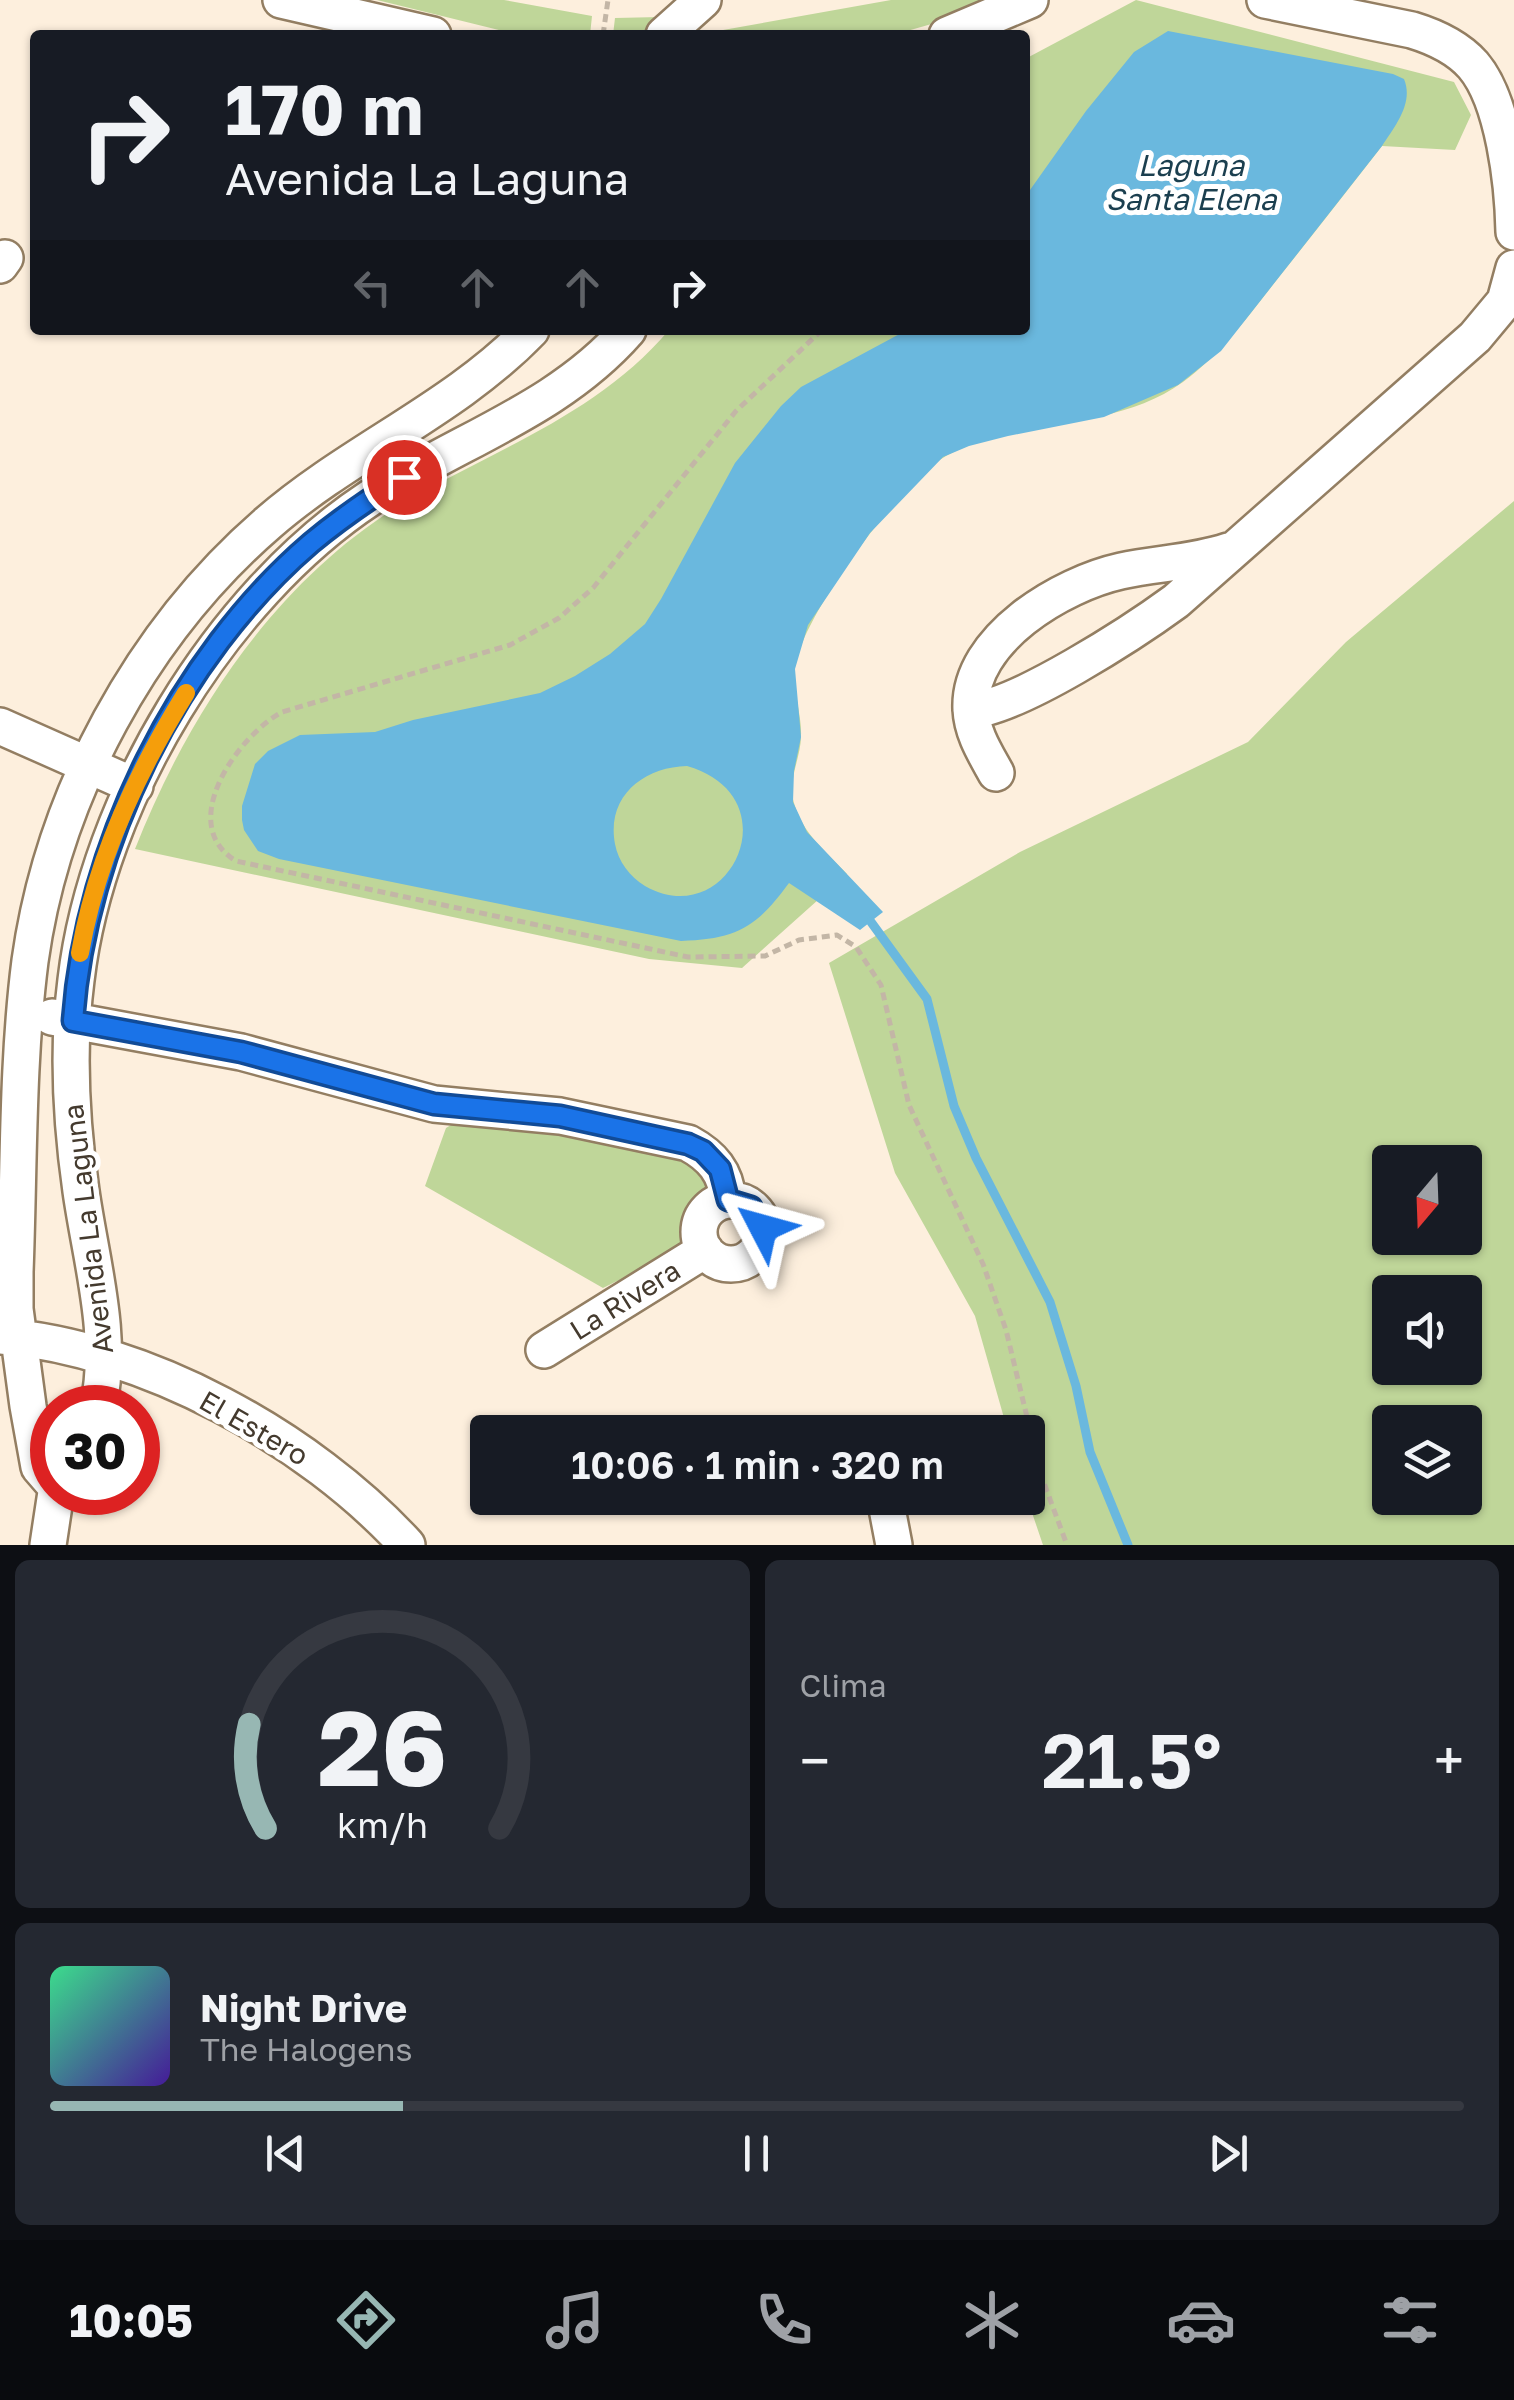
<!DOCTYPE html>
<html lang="es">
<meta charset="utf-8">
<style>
body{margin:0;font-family:"Golos Text",sans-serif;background:#242831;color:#f1f3f6;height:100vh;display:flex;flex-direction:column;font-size:38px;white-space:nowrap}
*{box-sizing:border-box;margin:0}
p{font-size:32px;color:#9ea1a6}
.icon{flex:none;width:55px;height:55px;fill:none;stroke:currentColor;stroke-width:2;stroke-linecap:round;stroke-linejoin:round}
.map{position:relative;height:1545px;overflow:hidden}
.sheet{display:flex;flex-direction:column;gap:15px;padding:15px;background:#0d0f14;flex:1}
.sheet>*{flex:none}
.banner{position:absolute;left:30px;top:30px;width:1000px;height:305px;border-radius:10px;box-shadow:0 2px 8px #0004;background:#171b24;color:#f1f3f6;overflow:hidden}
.needle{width:65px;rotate:199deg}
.buttons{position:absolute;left:1372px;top:1145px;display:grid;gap:20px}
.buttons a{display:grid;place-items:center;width:110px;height:110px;border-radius:10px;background:#171b24;box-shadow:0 2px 8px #0004;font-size:50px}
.speed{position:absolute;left:30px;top:1385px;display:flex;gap:20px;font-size:50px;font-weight:700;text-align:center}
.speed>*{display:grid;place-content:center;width:130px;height:130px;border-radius:50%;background:#171b24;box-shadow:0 2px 8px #0004;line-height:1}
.speed .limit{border:15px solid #d22;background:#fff;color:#111}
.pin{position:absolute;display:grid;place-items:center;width:85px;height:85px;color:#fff;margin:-42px;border:5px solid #fff;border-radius:50%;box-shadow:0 2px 10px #0007}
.me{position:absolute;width:110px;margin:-55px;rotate:309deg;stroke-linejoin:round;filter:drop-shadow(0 0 8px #0008)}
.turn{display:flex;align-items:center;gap:35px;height:210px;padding:0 30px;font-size:45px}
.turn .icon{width:130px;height:130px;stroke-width:2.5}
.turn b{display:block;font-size:70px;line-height:85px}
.lanes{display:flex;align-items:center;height:95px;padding:0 30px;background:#0003;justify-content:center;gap:50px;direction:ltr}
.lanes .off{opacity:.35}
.big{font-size:75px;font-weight:600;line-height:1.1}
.sheet .widget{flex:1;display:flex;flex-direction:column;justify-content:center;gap:15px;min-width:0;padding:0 35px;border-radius:15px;background:#242831}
.sheet .dial{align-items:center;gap:0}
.dial svg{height:260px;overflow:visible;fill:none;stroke:#363941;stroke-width:7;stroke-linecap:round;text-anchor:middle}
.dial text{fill:#f1f3f6;stroke:none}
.song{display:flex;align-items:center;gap:30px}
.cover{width:120px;height:120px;border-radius:15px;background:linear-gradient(135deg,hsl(150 70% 55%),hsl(260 70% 35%))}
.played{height:10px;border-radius:5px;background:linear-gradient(90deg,#97b7b3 25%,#363941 25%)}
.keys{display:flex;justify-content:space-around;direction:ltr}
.heat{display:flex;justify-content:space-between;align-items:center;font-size:55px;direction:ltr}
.sheet .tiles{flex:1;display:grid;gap:15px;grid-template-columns:1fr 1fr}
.widget:last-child{grid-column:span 2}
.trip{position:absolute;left:470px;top:1415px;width:575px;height:100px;border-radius:10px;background:#171b24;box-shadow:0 2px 8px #0004;font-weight:600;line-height:100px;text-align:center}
.tab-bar{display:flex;height:160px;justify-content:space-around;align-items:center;background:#090b0e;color:#9ea1a6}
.tab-bar .icon{width:70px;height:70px}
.tab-bar .active{color:#97b7b3}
.tab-bar b{font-size:45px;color:#f1f3f6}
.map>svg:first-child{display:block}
.green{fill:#bfd699;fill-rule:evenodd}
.water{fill:#6ab8de;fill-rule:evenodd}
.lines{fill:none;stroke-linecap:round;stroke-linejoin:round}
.stream{stroke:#6ab8de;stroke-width:9}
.minor-casing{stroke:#937e62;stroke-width:40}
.path{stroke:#c3b6a6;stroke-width:5;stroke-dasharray:8 5;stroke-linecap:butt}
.minor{stroke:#fff;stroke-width:35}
.route-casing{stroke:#114b97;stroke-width:25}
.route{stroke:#1a73e8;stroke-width:18}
.slow{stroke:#f59e0b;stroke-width:18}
.labels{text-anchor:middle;stroke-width:10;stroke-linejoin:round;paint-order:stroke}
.street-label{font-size:28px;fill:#443a2e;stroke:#fff}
.water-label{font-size:30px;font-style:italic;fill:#1b3f4f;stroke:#fff}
</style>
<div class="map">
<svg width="1514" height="1545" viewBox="0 0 1514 1545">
<rect width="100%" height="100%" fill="#fdefdd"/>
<!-- green -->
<path class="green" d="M 377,0 L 504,0 L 592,16 L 590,35 L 519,35 Z
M 891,0 L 992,0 L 942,21 L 893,35 L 695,35 Z
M 1136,0 L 1454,82 L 1471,115 L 1455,150 L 1382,146 C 1348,190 1314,233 1279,277 C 1249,315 1222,353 1183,382 C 1112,433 1018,416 946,456 C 902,480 800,619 795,668 C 792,690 802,714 801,736 C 801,758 787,780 794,803 C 802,833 827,853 847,874 L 742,968 L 649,959 L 135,849 C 191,707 282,571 417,495 C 507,445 601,410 669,330 L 1025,330 L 1025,59 Z
M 660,17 L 643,35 L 613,35 L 615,18 Z
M 1514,501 L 1514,1545 L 1043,1545 L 1027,1498 L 1028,1432 L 1008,1432 L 975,1316 L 895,1173 L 829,963 L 1020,852 L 1248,742 L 1346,642 ZM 1465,1162 L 1465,1238 L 1390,1238 L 1390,1162 ZM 1465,1292 L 1465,1368 L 1390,1368 L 1390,1292 ZM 1465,1422 L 1465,1498 L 1390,1498 L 1390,1422 Z
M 459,1120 L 656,1145 C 681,1154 692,1164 706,1186 C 693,1203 692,1219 684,1237 C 674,1258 624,1277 603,1288 L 425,1186 L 446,1128 Z"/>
<!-- water -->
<path class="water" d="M 1168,31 L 1393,74 L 1404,79 C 1414,103 1395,126 1382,146 L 1221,351 L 1178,385 L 1104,417 L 1008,436 L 969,446 L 943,457 L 870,533 L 808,625 L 795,669 L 801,737 L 794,771 L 793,802 L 807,832 L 883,912 L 860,930 L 789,883 C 756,928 737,939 681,941 L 279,859 L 258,851 L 244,830 L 242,820 L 242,806 L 255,764 L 268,751 L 300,735 L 375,732 L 413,720 L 540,693 L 575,676 L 610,654 L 645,624 L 661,599 L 735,463 L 781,406 L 801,387 L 907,330 L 1025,330 L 1025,197 L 1086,111 L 1134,52 ZM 687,766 C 794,797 729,934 645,886 C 630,877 618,861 615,844 C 606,796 644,767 687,766 Z"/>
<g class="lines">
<!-- stream -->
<path class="stream" d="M 871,922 L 927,999 L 954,1106 L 976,1158 L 1050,1302 L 1076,1386 L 1090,1452 L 1128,1545"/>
<!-- minor casing -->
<g class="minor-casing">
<path id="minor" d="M 281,0 L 433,35
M 1265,0 L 1412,30 C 1435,37 1457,47 1473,65 C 1504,101 1513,185 1514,232
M 664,35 L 703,0
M 947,35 L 1030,0
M 0,265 L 5,258
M 971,710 C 1017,708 1135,631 1176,601 L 1475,337 L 1505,301 L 1514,268
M 0,726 L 135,786
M 996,773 C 985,753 972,733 971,709 C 968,639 1062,584 1121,571 C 1157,563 1192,563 1228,551
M 52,1017 L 241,1052 L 434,1104 L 560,1116 L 688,1143 C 712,1156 726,1172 728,1200
M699 1232a32 32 0 1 1 64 0a32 32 0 1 1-64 0Z
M 0,1336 C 146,1348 309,1438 407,1545
M 544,1350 L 705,1250
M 98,1408 C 114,1336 91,1262 81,1191 C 71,1121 67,1050 76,980 C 97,801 220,597 370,498 C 458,440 557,411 628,330
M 52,1482 L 39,1467 L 28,1406 L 15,1309 L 15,1272 C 19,1169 17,1063 30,961 C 53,795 142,632 268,523 C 351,451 455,409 531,330
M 885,1498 L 894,1545
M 48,1545 L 56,1492"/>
</g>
<!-- path -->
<path class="path" d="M 603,35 L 608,0
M 822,330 L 736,411 L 593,588 L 559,618 L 510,645 L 282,712 C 238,736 175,824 236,861 L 688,957 L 765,956 L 799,940 L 837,935 L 856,947 L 881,985 L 909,1105 L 983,1264 L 1006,1330 L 1041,1475 L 1067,1545"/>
<!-- minor -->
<use href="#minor" class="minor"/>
</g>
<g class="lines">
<!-- route casing -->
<g class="route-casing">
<path id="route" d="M 404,477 C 372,497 341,518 311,543 C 178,657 85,847 73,1021 L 241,1052 L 434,1104 L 560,1116 L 688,1144 L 703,1151 L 720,1169 L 728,1200 L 751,1207 L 763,1228"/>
</g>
<!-- route -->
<use href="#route" class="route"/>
<!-- slow -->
<path class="slow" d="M 80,953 C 96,861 137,772 186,693"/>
</g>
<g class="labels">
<!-- street labels -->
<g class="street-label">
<text transform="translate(88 1229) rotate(-97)" y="10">Avenida La Laguna</text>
<text transform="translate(625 1300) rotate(-32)" y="10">La Rivera</text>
<text transform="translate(254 1428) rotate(30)" y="10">El Estero</text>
</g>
<!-- water labels -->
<g class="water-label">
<text x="1191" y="176">Laguna<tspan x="1191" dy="34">Santa Elena</tspan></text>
</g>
</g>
</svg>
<div class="buttons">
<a><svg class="needle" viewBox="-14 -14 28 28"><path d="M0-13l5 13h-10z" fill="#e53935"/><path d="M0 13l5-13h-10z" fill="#9ea1a6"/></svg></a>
<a><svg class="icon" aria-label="sound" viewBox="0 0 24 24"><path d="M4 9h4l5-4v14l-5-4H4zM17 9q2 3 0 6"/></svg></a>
<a><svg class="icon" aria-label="layers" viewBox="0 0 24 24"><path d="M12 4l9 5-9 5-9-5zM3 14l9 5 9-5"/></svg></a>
</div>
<div class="speed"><div class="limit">30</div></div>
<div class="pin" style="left:404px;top:477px;background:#d93025"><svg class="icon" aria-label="arrive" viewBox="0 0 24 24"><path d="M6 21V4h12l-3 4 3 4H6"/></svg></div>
<svg class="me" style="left:763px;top:1228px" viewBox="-20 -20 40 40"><path d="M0-17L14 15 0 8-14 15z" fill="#1a73e8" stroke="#fff" stroke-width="4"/></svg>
<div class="trip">10:06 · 1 min · 320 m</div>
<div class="banner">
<div class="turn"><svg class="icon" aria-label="right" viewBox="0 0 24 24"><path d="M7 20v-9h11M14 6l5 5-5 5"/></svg><div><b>170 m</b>Avenida La Laguna</div></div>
<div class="lanes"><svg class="icon off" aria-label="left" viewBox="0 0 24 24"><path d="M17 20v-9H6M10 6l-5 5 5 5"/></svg><svg class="icon off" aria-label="ahead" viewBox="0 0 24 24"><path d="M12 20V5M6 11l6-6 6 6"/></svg><svg class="icon off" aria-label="ahead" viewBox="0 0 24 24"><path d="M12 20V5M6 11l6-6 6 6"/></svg><svg class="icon" aria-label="right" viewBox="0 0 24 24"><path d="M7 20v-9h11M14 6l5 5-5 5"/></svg></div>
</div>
</div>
<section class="sheet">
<div class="tiles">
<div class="widget dial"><svg viewBox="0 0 100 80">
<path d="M14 69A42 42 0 1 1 86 69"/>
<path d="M14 69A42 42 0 0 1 9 37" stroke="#97b7b3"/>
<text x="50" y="56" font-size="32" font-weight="700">26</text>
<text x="50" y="72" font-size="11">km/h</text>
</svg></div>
<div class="widget"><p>Clima</p>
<div class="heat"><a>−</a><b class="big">21.5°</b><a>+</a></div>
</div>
<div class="widget">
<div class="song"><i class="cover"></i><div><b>Night Drive</b><p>The Halogens</p></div></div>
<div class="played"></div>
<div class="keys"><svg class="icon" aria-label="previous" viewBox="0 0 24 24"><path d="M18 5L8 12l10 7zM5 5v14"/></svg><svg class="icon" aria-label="pause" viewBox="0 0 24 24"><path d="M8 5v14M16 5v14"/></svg><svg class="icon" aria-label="next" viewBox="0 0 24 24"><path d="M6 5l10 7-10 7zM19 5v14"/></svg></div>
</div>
</div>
</section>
<nav class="tab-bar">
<b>10:05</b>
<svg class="icon active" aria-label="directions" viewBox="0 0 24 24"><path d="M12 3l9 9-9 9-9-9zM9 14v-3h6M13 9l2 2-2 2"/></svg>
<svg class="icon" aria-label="music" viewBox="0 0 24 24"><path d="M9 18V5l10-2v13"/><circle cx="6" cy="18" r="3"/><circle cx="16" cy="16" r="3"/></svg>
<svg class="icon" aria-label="phone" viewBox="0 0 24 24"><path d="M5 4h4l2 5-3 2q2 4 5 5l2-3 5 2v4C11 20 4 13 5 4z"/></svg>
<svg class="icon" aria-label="climate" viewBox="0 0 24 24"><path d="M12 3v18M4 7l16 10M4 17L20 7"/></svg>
<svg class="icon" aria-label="car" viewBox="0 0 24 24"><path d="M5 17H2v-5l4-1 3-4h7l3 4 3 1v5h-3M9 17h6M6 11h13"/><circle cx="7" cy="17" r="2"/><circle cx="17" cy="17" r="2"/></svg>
<svg class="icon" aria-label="filters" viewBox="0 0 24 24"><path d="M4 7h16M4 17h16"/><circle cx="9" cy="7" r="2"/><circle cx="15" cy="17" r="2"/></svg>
</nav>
